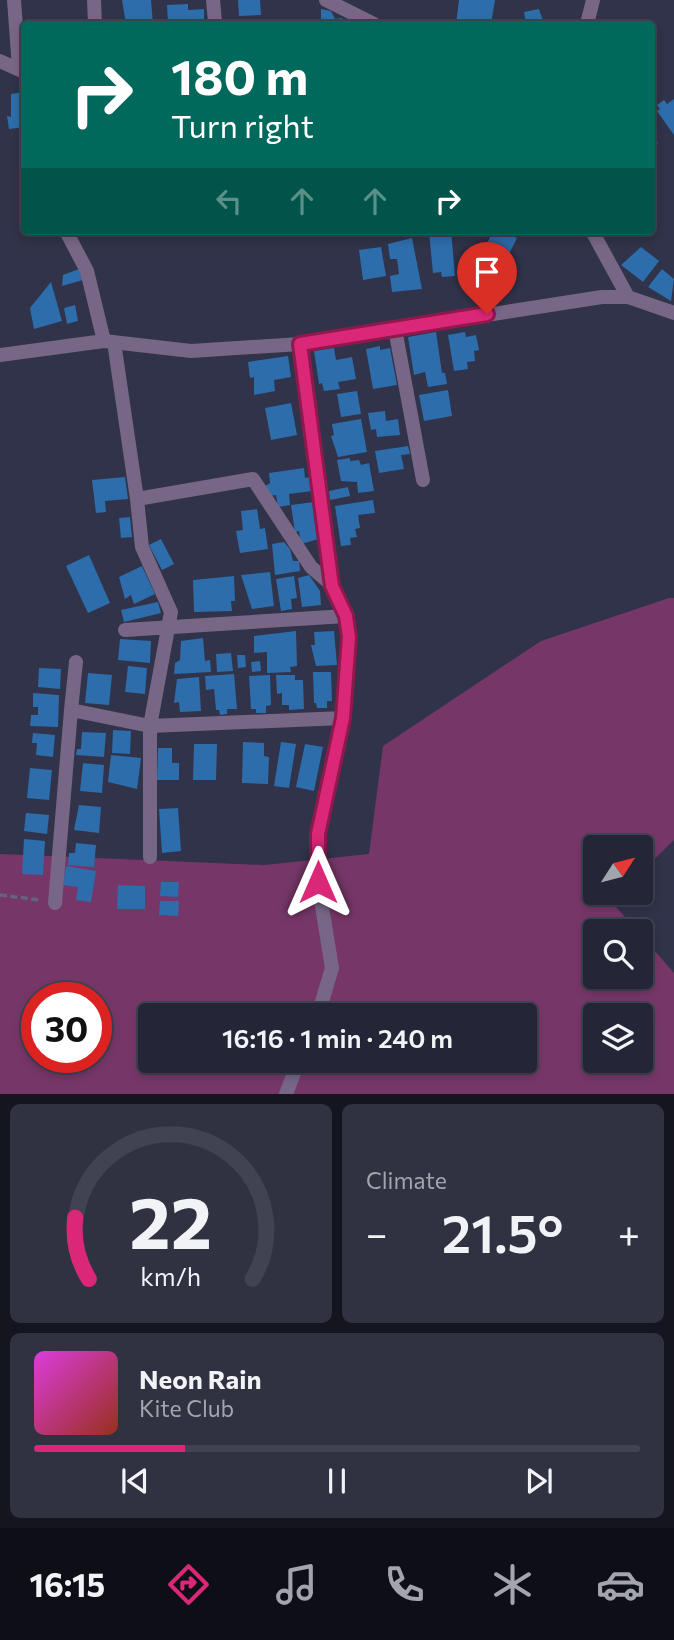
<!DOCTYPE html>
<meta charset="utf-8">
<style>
body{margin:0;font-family:Commissioner,sans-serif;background:#303242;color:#f1f3f6;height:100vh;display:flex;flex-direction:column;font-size:26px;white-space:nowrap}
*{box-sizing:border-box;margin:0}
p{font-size:23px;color:#a3a5ad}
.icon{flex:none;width:38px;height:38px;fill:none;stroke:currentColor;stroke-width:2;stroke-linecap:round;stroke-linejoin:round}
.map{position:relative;height:1094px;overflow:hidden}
.side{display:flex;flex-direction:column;gap:10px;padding:10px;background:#14151e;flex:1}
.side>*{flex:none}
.top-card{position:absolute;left:21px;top:21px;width:634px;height:214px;border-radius:7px;box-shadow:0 4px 10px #0003,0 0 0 2px #414352;background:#00695c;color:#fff;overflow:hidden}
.needle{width:46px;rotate:54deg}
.tools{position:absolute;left:583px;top:835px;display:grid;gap:14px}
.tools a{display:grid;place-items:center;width:70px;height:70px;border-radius:7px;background:#242637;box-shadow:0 4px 10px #0003,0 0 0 2px #414352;font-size:35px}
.speed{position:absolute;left:21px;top:982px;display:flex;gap:14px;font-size:35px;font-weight:700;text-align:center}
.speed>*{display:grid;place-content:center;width:91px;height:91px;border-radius:50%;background:#242637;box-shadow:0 4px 10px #0003,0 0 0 2px #414352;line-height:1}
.speed .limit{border:10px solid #d22;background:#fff;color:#111}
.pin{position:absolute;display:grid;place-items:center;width:60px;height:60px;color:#fff;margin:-72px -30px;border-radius:50% 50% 50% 0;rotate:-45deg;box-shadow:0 0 7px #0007}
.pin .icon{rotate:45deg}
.me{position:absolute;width:77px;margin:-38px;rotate:0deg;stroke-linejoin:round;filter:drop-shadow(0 0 5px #0008)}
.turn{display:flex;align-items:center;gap:24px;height:147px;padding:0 35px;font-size:32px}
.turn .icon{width:91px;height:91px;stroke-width:2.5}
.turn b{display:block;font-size:49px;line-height:60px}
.lanes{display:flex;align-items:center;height:66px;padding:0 35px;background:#0003;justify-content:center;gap:35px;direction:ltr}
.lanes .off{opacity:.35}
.big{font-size:52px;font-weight:600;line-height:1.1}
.side .tile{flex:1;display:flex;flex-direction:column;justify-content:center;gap:10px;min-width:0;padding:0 24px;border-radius:10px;background:#303242}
.side .dial{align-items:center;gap:0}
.dial svg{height:182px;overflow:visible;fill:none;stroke:#414352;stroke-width:7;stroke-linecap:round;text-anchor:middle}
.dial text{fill:#f1f3f6;stroke:none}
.song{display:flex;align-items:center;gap:21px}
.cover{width:84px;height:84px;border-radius:10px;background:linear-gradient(135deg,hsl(300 70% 55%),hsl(10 70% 35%))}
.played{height:7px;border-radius:4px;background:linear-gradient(90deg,#db2777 25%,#414352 25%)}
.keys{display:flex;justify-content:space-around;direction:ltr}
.heat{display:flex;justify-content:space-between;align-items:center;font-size:38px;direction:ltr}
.side .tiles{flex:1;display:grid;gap:10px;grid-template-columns:1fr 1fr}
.tile:last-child{grid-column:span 2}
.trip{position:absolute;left:138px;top:1003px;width:399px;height:70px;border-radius:7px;background:#242637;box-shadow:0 4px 10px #0003,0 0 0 2px #414352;font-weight:600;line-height:70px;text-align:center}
.tabs{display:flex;height:112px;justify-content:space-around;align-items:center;background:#0e0f16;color:#a3a5ad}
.tabs .icon{width:49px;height:49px}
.tabs .active{color:#db2777}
.tabs b{font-size:32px;color:#f1f3f6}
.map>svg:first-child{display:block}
.green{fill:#763768;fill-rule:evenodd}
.building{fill:#2d6dab}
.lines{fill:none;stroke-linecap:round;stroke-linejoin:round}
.path{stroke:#626579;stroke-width:3.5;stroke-dasharray:7 3.5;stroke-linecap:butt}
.minor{stroke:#776686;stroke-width:14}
.route-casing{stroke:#8e194d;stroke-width:18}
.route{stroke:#db2777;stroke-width:12}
</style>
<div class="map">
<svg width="674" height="1094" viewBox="0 0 674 1094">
<rect width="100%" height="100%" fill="#303349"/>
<!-- green -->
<path class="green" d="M 669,598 L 674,598 L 674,840 L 641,872 L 640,847 L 595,847 L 595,892 L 620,893 L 611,901 L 637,931 L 595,931 L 595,976 L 640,976 L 641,935 L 674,973 L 674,1094 L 0,1094 L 0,854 L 265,865 L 369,854 L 383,746 L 541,641 ZM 37,998 L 96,998 L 96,1057 L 37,1057 ZM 150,1015 L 525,1015 L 525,1060 L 150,1060 ZM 595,1015 L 640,1015 L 640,1060 L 595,1060 Z"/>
<!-- building -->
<path class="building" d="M 122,0 L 151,0 L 153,24 L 126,24 Z
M 238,0 L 260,0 L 261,15 L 239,16 Z
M 459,0 L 495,0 L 491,24 L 456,24 Z
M 188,4 L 188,10 L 204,9 L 204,24 L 168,24 L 167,5 Z
M 321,9 L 331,11 L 335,19 L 342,18 L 343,24 L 321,24 Z
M 539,9 L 544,24 L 526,24 L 524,12 Z
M 24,92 L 24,127 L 9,129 L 7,116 L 11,117 L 11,94 Z
M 674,99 L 674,135 L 657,111 L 660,109 L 657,105 L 664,100 L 667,104 Z
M 651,132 L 658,143 L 651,148 Z
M 350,231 L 363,231 L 363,234 L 351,236 Z
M 451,231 L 455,276 L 442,277 L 441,272 L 433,273 L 429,232 Z
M 493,231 L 504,237 L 506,233 L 517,238 L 508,256 L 505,253 L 494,276 L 481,270 L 479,274 L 468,268 L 472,261 L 477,264 Z
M 412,238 L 422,289 L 392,292 L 390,276 L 399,274 L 397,259 L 390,259 L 388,244 Z
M 381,247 L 386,276 L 363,280 L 359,250 Z
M 641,247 L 659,261 L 643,282 L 621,265 Z
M 79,269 L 83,280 L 62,286 L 63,275 Z
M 662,269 L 674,279 L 671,301 L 648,287 Z
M 51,282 L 62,321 L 34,329 L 30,308 Z
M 75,305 L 78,321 L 67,324 L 64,308 Z
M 436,332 L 442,373 L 445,373 L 447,384 L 428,387 L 425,372 L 414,375 L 408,337 Z
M 465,332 L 466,337 L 476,335 L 479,350 L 474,351 L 475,361 L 467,362 L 468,369 L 454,371 L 448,335 Z
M 380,346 L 380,350 L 390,348 L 397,385 L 373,389 L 366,349 Z
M 334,348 L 336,360 L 352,357 L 356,379 L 338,382 L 340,389 L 324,391 L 322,383 L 319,384 L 314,351 Z
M 288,356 L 291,377 L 274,380 L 275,391 L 254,395 L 254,377 L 250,378 L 248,362 Z
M 448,390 L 452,416 L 424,421 L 419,395 Z
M 357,391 L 361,414 L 341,417 L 337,394 Z
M 291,403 L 297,435 L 271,440 L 265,408 Z
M 385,411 L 386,421 L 398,419 L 400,435 L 377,437 L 376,429 L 371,430 L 368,413 Z
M 361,419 L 367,452 L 338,457 L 331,436 L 334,435 L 332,424 Z
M 408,446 L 410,454 L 401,455 L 404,469 L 379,473 L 375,451 Z
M 350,458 L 350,461 L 359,460 L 361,465 L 369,463 L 374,491 L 358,493 L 357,482 L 341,481 L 337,460 Z
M 304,468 L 305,478 L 310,477 L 312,491 L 289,494 L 290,505 L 278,507 L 276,495 L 270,496 L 265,486 L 270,483 L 269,473 Z
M 125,477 L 128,499 L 105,501 L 106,512 L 96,513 L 92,480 Z
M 348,487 L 350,496 L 330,500 L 329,491 Z
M 373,500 L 375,513 L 358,515 L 360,528 L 355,529 L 357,537 L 350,538 L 351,545 L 341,546 L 335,506 Z
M 314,502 L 319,539 L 301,544 L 299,531 L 295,532 L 291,505 Z
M 257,509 L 260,529 L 265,528 L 268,549 L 240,553 L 236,531 L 243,530 L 241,511 Z
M 130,517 L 132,537 L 121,538 L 119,518 Z
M 161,539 L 174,564 L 162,570 L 149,545 Z
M 284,542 L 290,549 L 293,561 L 299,561 L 300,571 L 275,575 L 272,544 Z
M 89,555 L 110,603 L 88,613 L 66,566 Z
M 142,566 L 155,594 L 134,604 L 131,595 L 125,599 L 119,577 Z
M 270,572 L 274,606 L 252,609 L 241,575 Z
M 309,575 L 320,591 L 321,605 L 302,607 L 298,578 Z
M 234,576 L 235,601 L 231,601 L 232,611 L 194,612 L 193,580 Z
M 294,576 L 297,598 L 291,599 L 292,609 L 281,611 L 276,579 Z
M 158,602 L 161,613 L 124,622 L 121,610 Z
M 296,631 L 297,666 L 290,667 L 291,672 L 267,673 L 267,652 L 254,653 L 254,636 Z
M 334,631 L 337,665 L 316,666 L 311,645 L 315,645 L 314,632 Z
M 203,638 L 205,661 L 210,660 L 211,672 L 174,674 L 175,663 L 180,660 L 181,641 Z
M 120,639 L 151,641 L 150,663 L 118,660 Z
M 231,653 L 233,671 L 217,672 L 216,654 Z
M 237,655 L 245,655 L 246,667 L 238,668 Z
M 260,661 L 261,671 L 252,672 L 251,662 Z
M 128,666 L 147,668 L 145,694 L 125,692 Z
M 39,668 L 61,669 L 60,689 L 38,687 Z
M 313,672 L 331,672 L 332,701 L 327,701 L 327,708 L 317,708 L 316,703 L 314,703 Z
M 88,673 L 112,675 L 109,705 L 85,703 Z
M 234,674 L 237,709 L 227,709 L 227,714 L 220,715 L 219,710 L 216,710 L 214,689 L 206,690 L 205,676 Z
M 270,675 L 271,705 L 266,706 L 266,713 L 256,713 L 256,709 L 251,709 L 249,676 Z
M 276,675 L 295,675 L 295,680 L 303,680 L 304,709 L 289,710 L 289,705 L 282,705 L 282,693 L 277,694 Z
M 199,677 L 201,711 L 180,712 L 179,702 L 174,703 L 177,679 Z
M 33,693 L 59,695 L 58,727 L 30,726 L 31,715 L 38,715 L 38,707 L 33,707 Z
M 113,730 L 131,731 L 130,754 L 112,753 Z
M 82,732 L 106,733 L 104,757 L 76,755 L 77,749 L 81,749 Z
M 33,733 L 55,735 L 53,757 L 36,755 L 37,743 L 32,743 Z
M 243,742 L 264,743 L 264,756 L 269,757 L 268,784 L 242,783 Z
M 281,742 L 296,744 L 289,788 L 274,786 Z
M 194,744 L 217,744 L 216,780 L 193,780 Z
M 305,744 L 323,747 L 314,791 L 296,787 Z
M 158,748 L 172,748 L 172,763 L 179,763 L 179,780 L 157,780 Z
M 111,755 L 141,758 L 137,789 L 108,782 Z
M 83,763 L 104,765 L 102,793 L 80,791 Z
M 30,768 L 52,770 L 49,800 L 27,798 Z
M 79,805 L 101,807 L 99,833 L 74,830 Z
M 178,808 L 181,851 L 162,853 L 159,809 Z
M 26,813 L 49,815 L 47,834 L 24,831 Z
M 24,839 L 45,841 L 43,875 L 22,874 Z
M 76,843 L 96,845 L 94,867 L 68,865 L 69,853 L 75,853 Z
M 66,866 L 96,871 L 91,902 L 76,900 L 78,887 L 63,885 Z
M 161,882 L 179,882 L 178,897 L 160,896 Z
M 118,885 L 145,886 L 145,909 L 117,909 Z
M 160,901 L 179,901 L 178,916 L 159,915 Z"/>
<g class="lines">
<!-- path -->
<path class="path" d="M 0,895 L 40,900"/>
<!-- minor -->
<path class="minor" d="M 14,0 L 19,68
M 94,0 L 95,24
M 213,0 L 215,22
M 326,0 L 374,24
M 587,24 L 593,0
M 0,61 L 24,72
M 66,231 L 87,271 L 104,341
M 592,231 L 628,297
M 395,329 L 423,480
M 114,342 L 137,499 L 253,479 L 311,567 L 333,586 L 346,616 L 349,637 L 343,718 L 318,834 L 318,882 L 332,968 L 318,1015
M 300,344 L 333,586
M 0,355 L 104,341 L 191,351 L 300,344 L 602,297 L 628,297 L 674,313
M 137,499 L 142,547 L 171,612 L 150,726 L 150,857
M 125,630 L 346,616
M 71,710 L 76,662
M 55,903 L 71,710 L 150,726 L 343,718
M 286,1094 L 299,1060"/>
</g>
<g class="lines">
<!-- route casing -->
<g class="route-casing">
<path id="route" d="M 318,882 L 318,834 L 343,718 L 349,637 L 346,616 L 332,586 L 300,344 L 487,314"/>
</g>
<!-- route -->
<use href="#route" class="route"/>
</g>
</svg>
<div class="tools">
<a><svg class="needle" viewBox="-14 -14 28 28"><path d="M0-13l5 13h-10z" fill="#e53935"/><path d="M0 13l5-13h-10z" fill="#a3a5ad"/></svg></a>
<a><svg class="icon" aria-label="search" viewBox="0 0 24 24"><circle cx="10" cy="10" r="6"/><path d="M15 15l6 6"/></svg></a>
<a><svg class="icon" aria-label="layers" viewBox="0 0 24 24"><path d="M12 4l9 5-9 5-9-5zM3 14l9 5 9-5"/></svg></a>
</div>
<div class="speed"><div class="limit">30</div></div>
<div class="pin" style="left:487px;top:314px;background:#d93025"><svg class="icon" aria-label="arrive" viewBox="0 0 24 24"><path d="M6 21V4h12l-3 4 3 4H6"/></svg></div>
<svg class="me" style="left:318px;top:882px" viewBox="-20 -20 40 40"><path d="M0-17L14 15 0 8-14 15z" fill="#db2777" stroke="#fff" stroke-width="4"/></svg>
<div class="trip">16:16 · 1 min · 240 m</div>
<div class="top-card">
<div class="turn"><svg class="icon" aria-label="right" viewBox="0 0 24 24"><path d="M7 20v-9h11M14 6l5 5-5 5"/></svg><div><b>180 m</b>Turn right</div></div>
<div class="lanes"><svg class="icon off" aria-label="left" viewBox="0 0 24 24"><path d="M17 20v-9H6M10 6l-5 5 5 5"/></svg><svg class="icon off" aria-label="ahead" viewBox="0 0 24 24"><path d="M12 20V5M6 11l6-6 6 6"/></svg><svg class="icon off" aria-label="ahead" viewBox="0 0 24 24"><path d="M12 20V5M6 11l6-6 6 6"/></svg><svg class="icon" aria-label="right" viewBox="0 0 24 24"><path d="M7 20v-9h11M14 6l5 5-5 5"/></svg></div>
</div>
</div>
<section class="side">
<div class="tiles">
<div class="tile dial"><svg viewBox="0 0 100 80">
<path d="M14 69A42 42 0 1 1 86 69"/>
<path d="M14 69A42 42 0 0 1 8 42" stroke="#db2777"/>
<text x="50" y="56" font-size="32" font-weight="700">22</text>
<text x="50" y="72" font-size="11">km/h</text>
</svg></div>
<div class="tile"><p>Climate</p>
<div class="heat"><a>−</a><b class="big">21.5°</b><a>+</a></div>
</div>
<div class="tile">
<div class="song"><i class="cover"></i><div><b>Neon Rain</b><p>Kite Club</p></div></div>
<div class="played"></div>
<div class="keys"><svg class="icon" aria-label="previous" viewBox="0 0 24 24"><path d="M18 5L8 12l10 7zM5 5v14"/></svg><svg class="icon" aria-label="pause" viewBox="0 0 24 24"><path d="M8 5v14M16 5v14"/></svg><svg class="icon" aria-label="next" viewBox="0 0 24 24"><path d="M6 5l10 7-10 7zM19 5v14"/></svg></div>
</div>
</div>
</section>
<nav class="tabs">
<b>16:15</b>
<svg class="icon active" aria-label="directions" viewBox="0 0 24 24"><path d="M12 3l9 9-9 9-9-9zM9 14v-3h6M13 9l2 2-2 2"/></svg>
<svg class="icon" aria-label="music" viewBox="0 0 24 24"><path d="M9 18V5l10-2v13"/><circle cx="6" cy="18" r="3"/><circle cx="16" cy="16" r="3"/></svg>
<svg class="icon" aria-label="phone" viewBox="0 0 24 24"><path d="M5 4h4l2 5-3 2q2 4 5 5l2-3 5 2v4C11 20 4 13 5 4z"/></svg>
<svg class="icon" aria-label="climate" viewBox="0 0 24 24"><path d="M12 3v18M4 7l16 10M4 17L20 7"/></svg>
<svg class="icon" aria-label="car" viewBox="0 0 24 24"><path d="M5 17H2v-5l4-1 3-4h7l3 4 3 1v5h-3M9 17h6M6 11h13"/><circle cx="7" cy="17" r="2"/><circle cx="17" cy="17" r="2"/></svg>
</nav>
